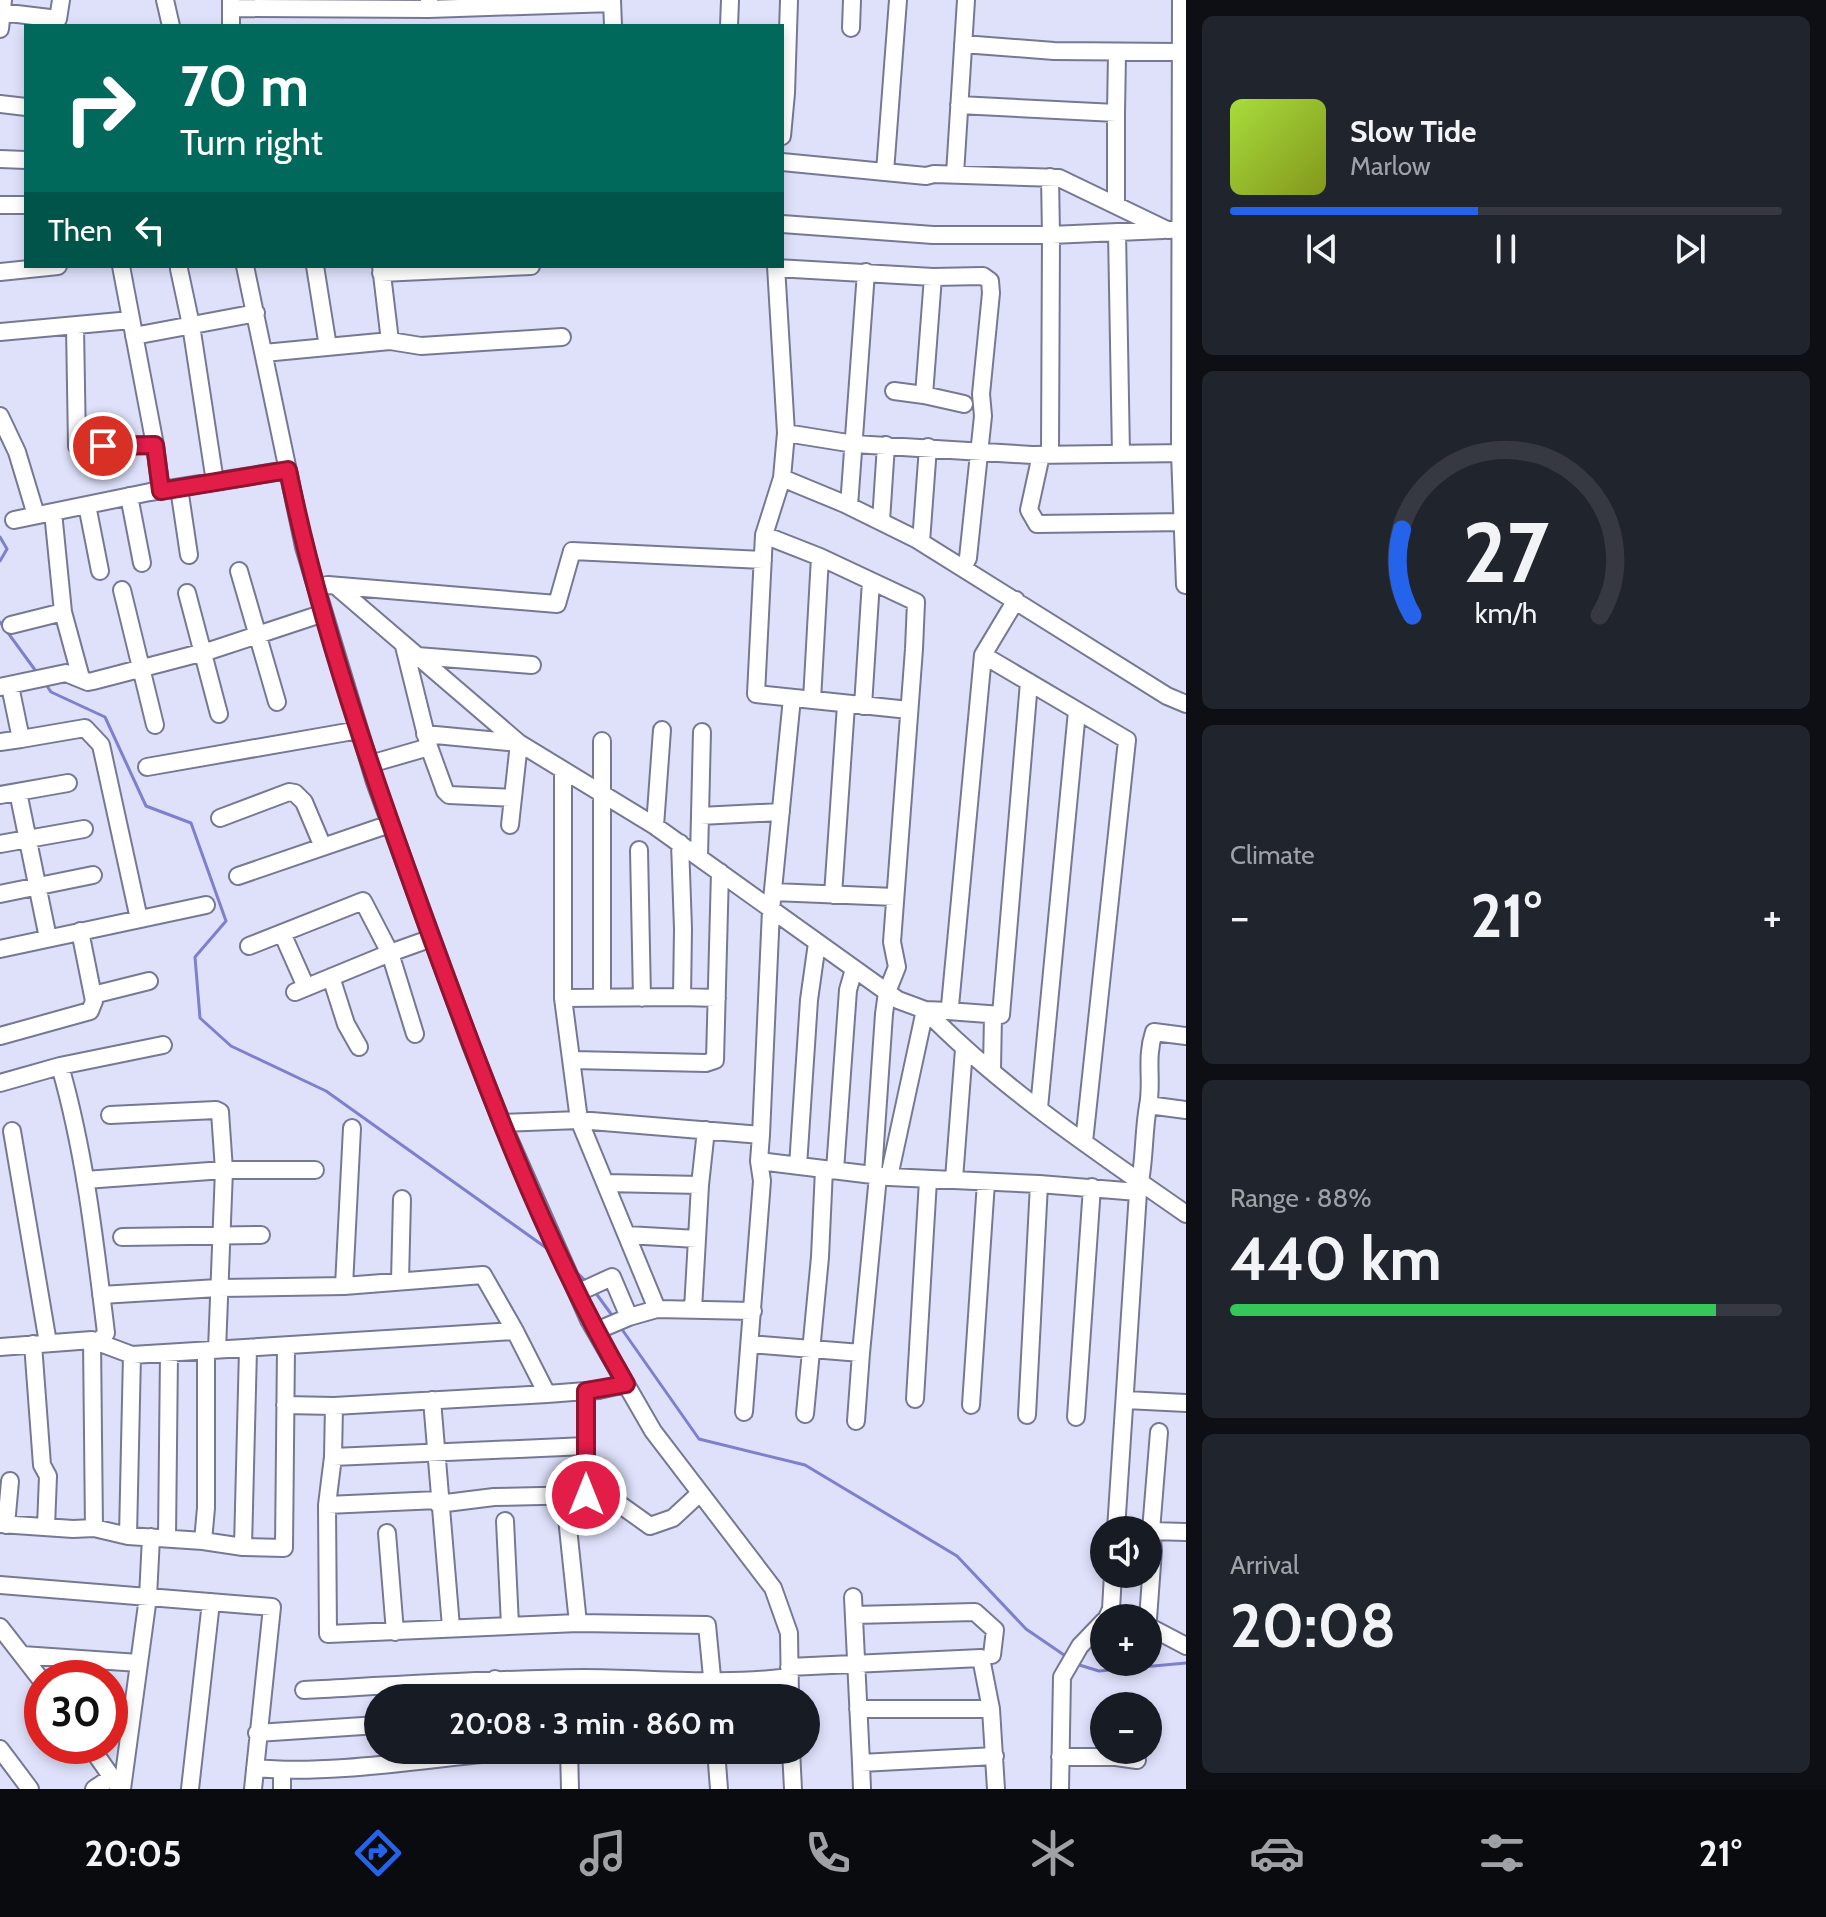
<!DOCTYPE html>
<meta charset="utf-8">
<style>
body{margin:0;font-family:Cabin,sans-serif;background:#20242c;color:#f1f3f6;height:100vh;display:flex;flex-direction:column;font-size:30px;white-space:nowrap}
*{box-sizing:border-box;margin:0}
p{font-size:26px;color:#9ea1a6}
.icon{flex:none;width:44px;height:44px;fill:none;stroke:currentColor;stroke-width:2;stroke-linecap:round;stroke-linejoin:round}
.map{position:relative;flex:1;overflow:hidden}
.sheet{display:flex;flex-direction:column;gap:16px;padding:16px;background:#0d0f14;width:640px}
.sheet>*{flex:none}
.hud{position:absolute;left:24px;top:24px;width:760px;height:244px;border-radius:0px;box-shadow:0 4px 12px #0003;background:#00695c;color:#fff;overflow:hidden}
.fabs{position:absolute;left:1090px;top:1516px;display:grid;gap:16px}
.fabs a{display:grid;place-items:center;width:72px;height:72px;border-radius:50%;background:#171b24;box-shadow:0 4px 12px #0003;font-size:40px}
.speed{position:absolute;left:24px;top:1660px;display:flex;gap:16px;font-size:40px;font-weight:700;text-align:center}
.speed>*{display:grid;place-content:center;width:104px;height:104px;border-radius:50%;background:#171b24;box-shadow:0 4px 12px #0003;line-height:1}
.speed .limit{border:12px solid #d22;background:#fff;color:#111}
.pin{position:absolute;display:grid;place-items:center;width:68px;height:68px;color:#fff;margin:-34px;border:4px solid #fff;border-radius:50%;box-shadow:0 2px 8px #0007}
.me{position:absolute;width:88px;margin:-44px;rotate:0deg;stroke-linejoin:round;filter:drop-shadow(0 0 6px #0008)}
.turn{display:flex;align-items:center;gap:28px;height:168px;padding:0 24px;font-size:36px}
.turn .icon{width:104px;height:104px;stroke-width:2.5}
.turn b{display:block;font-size:56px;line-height:68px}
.then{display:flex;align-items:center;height:76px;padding:0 24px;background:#0003;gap:16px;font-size:30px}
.big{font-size:60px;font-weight:700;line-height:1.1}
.sheet .widget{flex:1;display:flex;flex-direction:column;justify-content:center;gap:12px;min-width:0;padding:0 28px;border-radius:12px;background:#20242c}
.sheet .dial{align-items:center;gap:0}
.dial svg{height:208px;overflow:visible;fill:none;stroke:#363941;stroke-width:7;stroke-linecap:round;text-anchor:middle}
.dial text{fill:#f1f3f6;stroke:none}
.song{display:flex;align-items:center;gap:24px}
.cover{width:96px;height:96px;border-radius:12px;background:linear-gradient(135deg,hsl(80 70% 55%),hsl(70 70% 35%))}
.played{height:8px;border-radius:4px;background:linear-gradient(90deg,#2563eb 45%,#363941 45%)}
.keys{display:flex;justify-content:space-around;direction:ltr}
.heat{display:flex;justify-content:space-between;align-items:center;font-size:44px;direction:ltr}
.charge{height:12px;border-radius:6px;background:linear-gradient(90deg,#34c759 88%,#363941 0)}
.trip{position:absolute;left:364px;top:1684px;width:456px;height:80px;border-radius:40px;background:#171b24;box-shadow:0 4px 12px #0003;font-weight:700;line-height:80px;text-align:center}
.tab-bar{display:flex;height:128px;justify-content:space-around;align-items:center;background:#090b0e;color:#9ea1a6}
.tab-bar .icon{width:56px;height:56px}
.tab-bar .on{color:#2563eb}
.tab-bar b{font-size:36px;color:#f1f3f6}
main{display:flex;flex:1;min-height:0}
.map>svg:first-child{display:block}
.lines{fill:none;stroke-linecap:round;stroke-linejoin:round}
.stream{stroke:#7e7fcd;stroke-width:3}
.minor-casing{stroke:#767894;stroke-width:20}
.minor{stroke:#fff;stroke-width:16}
.route-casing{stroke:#92132f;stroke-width:20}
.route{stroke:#e11d48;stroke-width:14}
</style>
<main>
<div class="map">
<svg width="1186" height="1789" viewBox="0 0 1186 1789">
<rect width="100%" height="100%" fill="#dfe1fb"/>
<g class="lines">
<!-- stream -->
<path class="stream" d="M 0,537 L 7,549 L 0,561
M 0,622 L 38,674
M 45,683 L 51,692 L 105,717 L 146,806 L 191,823 L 226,921 L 195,957 L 200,1018 L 231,1046 L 326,1091 L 552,1252
M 573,1269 L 588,1283
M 595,1292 L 614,1318
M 621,1328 L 699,1439 L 805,1465 L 957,1556 L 1026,1629 L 1067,1657
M 1076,1664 L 1099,1671 L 1186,1663"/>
<!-- minor casing -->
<g class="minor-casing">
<path id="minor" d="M 165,0 L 171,26
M 612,0 L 613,26
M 1181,0 L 1180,453 L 1185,585
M 231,8 L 429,9 L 429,0
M 429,9 L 612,3
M 0,12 L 58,19 L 61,0
M 231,26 L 231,0
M 729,26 L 730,0
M 851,28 L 852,0
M 0,29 L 3,0
M 963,44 L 1054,51 L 1179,52
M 0,104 L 26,107
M 959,105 L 1116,113 L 1116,205
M 1116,113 L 1117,53
M 782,136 L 786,93 L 789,0
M 0,159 L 26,160
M 782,162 L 926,176 L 934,174 L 1059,178 L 1167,230 L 1186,229
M 885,172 L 898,0
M 955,174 L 966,0
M 1050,177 L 1051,235 L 1163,230
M 0,205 L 26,205
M 782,224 L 933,235 L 1051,235 L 1050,454
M 1117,232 L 1121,454
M 121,266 L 155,445 L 161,491
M 245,266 L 304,547 L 375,782 L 471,1045 L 502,1123 L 589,1320 L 653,1431 L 773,1588 L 789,1633 L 790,1698
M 315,266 L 328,347
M 776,268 L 933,277 L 983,276 L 990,281 L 991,293 L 981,394 L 983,416 L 968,558 L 963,568
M 179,269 L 191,325 L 215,482
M 0,272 L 58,266
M 381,273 L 531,266
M 933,277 L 924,395 L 964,404
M 75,326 L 77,446 L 155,445
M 0,332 L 131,320
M 134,336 L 256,313
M 390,341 L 421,346 L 562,337
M 264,353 L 390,341 L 381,266
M 894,391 L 924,395
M 0,416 L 17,452 L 36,515
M 786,433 L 854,444 L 1032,455 L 1186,453
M 1041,455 L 1029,510 L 1037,524 L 1186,522
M 782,478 L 845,504 L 916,539 L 1167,696 L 1186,704
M 179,488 L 189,555
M 129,496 L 142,563
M 87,505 L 100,571
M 849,506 L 866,272
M 53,512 L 63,612 L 81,678
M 14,520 L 150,492 L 288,470
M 881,521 L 886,445
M 764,535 L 782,478 L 786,433 L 776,266
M 921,542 L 928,447
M 239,571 L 277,702
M 316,587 L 328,585 L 557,604 L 572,551 L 763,560
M 337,587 L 519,743 L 510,825
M 122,590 L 155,725
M 187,593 L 219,714
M 11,625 L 63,612
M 983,655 L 1127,740 L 1084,1142
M 417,656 L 532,665
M 0,687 L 66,673 L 88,682 L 93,681 L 212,650 L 324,613
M 812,700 L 820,557
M 863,706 L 871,581
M 425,734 L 519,743 L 655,826 L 898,1000 L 925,1010 L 948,1011 L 950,1006 L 983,655 L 1016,600
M 21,739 L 85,728 L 101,745 L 139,919
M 602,741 L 602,998
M 0,742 L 21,739 L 10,686
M 429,747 L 445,791 L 449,795 L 513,798
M 370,764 L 429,747 L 404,646
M 147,767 L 359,730
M 563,770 L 563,998 L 579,1120 L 657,1309
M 18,792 L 48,938
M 0,795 L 68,783
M 700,816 L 781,812
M 220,818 L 289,792 L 295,793 L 304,802 L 323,847
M 655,826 L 662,730
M 0,844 L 84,829
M 639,850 L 642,998
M 699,857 L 702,732
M 238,876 L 390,824
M 773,892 L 895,897
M 0,894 L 93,875
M 833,895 L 846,705
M 282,933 L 306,987
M 249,946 L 363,901 L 390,953 L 432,938
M 0,949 L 206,905
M 331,977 L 346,1024 L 359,1047
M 295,992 L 390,953 L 415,1034
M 93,995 L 149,981
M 682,997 L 717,998
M 563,998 L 682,997 L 683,929 L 680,843
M 948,1011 L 1001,1015 L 1029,682
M 0,1036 L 90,1011 L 94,1001 L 80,931
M 573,1060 L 706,1063 L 715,1060 L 720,872
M 60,1066 C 85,1153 95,1243 106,1333 L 99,1342
M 992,1069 L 993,1015
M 0,1083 L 60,1066 L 163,1045
M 1148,1105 L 1186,1110
M 1039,1108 L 1077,711
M 110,1115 L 216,1110 L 220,1112 L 224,1170 L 217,1350
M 502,1123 L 579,1120 L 761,1135 L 759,1161 L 889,1177 L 1039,1184 L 1138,1192
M 12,1131 L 48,1343
M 761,1135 L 771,910 L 792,698
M 798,1166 L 809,1000 L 817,943
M 835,1170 L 848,990 L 854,969
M 873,1174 L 884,1014 L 887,992 L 897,967 L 892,942 L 914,649 L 916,602 L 820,557 L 764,535 L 756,694 L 909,710
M 889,1177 L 925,1010 C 1002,1089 1096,1151 1186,1214
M 954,1179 L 964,1049
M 85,1180 L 224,1170 L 315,1170
M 606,1183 L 700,1185 L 697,1239 L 627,1235
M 700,1185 L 706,1130
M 122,1237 L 261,1235
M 400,1281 L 402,1199
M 344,1286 L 352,1128
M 577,1293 L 612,1277 L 629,1317 L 657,1309 L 753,1311
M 101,1295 L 218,1288 L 344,1286 L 483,1275 L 515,1331
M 693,1309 L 697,1239
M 596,1331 L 629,1317
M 92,1340 L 94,1528
M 33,1344 L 42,1465 L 48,1476 L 46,1527
M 750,1344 L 861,1353 L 856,1421
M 0,1347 L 92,1340 L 132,1355 L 515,1331 L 547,1394 L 599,1390 L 626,1384
M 861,1353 L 878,1176
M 547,1394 L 334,1406 L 333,1457 L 327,1505 L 328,1634 L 578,1623 L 707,1625 L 714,1698
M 915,1399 L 928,1180
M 432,1400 L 451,1627
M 1126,1400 L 1186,1403
M 285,1405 L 334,1406
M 971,1405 L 986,1182
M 744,1412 L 762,1181 L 759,1161
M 805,1414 L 820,1257 L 824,1169
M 1027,1415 L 1039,1184
M 1076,1417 L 1092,1187
M 1159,1432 L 1151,1531 L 1186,1532
M 333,1457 L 586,1446
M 586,1495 L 608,1496 L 650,1526 L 673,1518 L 700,1493
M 438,1504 L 494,1497 L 586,1495 L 586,1391
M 327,1505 L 438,1500
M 567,1518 L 578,1623
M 505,1521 L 510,1625
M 0,1524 L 73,1529 L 94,1528 L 128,1536 L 203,1541 L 243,1547 L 284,1548 L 286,1347
M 6,1525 L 10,1481
M 1116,1530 L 1138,1192 C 1145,1163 1143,1134 1148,1106 C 1153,1081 1145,1059 1154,1032 L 1186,1036
M 1148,1530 L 1151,1531 L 1153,1550 L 1148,1619
M 387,1533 L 395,1632
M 128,1536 L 132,1355
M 167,1538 L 169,1353
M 203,1541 L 206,1508 L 206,1351
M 243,1547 L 248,1349
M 0,1585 L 272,1607 L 253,1789
M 853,1597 L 861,1763 L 995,1756
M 854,1615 L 975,1612 L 995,1630 L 992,1655
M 1107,1618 L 1111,1609 L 1113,1574
M 1148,1626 L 1186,1646
M 0,1627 L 42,1681
M 22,1655 L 139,1663
M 789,1667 L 981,1658 L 991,1709 L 996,1789
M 495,1679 L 495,1698
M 304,1690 C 397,1685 490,1679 583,1678 C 651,1678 721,1686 789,1677
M 858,1709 L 991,1709
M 257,1733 L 378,1725
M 90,1746 L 120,1789
M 0,1749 L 30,1789
M 569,1750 L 570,1789
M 716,1750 L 719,1789
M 791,1750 L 793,1789
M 1060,1757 L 1116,1757 L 1137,1760
M 861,1763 L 862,1789
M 255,1768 C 327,1775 418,1760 491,1753 L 492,1750
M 94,1789 L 112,1777
M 122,1789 L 148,1597 L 151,1537
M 190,1789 L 211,1602
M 282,1789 L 282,1771
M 1060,1789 L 1062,1677 L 1080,1646 L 1104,1621"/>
</g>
<!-- minor -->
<use href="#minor" class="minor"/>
</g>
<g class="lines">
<!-- route casing -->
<g class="route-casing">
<path id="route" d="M 103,446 L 155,445 L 161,491 L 288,470 C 320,627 374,779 428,928 C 485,1084 543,1241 626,1384 L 586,1391 L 586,1495"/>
</g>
<!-- route -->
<use href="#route" class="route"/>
</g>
</svg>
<div class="fabs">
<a><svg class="icon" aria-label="sound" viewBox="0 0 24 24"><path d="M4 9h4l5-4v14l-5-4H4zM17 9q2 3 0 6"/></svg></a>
<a>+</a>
<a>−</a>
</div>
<div class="speed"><div class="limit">30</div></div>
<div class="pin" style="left:103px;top:446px;background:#d93025"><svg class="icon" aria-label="arrive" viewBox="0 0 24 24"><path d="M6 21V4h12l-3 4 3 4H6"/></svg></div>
<svg class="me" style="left:586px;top:1495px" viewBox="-20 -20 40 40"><circle r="17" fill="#e11d48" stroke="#fff" stroke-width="3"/><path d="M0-11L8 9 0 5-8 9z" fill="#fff"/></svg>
<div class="trip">20:08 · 3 min · 860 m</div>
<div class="hud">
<div class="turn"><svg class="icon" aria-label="right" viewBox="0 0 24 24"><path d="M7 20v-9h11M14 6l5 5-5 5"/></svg><div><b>70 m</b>Turn right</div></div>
<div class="then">Then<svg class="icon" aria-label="left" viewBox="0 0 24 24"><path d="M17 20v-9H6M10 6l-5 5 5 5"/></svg></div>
</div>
</div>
<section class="sheet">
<div class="widget">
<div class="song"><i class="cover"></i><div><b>Slow Tide</b><p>Marlow</p></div></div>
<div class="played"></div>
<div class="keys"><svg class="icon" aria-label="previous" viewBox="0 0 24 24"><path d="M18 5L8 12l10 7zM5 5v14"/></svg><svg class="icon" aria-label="pause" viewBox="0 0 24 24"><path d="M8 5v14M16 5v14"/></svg><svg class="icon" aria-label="next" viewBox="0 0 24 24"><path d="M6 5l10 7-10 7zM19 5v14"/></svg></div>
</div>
<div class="widget dial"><svg viewBox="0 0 100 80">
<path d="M14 69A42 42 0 1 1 86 69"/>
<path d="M14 69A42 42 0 0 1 10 36" stroke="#2563eb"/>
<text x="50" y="56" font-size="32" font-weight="700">27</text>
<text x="50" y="72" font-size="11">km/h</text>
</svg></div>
<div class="widget"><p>Climate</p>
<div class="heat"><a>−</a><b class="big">21°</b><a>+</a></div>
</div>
<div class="widget"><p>Range · 88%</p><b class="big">440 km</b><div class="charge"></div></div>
<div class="widget"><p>Arrival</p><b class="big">20:08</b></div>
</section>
</main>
<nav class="tab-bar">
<b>20:05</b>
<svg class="icon on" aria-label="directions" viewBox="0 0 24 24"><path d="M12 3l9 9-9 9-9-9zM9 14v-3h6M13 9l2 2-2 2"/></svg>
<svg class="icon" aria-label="music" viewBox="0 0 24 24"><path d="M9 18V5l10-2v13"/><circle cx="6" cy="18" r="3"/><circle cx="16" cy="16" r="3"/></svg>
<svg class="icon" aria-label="phone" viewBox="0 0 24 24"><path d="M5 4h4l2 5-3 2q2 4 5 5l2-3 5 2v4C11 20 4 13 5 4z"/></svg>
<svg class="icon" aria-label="climate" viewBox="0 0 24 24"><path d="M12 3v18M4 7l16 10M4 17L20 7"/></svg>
<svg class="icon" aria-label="car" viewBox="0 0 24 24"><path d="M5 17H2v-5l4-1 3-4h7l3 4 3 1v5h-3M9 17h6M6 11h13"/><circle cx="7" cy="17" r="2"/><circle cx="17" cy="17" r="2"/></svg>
<svg class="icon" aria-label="filters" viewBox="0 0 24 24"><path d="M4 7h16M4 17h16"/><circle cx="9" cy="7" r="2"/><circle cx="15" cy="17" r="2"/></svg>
<b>21°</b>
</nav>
